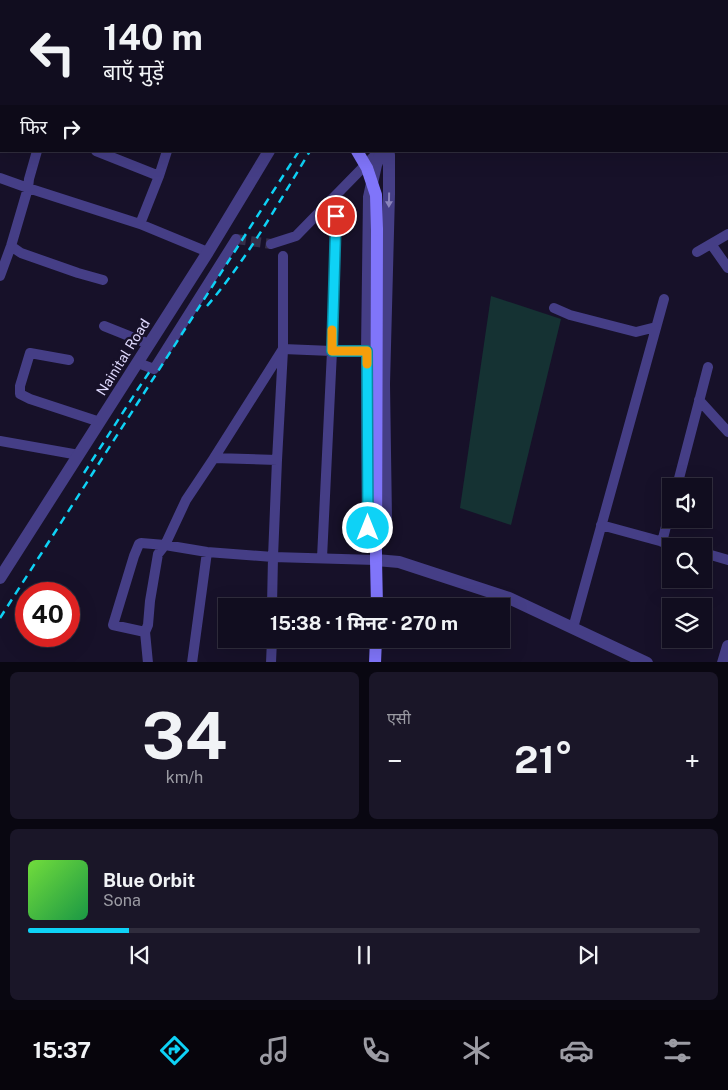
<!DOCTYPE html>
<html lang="hi">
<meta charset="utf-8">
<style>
body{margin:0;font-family:"Public Sans","Noto Sans Devanagari",sans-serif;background:#1a1628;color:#f1f3f6;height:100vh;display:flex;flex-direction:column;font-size:19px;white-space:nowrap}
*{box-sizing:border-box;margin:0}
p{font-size:16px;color:#9c9ca4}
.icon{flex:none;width:28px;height:28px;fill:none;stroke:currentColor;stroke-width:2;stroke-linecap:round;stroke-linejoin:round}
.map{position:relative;height:662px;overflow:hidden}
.sheet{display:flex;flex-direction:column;gap:10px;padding:10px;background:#090711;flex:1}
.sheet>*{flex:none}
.top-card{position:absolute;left:0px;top:0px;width:729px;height:152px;box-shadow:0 5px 20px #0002,0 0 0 1px #302d3d;background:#110d1f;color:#f1f3f6;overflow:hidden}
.controls{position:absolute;left:662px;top:478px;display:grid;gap:10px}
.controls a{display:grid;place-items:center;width:50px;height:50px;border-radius:0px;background:#110d1f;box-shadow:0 5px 20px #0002,0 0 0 1px #302d3d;font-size:25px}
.speed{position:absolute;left:15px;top:582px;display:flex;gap:10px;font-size:25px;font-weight:700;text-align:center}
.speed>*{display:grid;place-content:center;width:65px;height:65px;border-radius:50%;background:#110d1f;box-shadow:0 5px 20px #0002,0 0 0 1px #302d3d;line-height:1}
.speed .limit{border:8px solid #d22;background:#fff;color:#111}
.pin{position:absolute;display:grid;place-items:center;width:42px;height:42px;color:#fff;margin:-21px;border:2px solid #fff;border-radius:50%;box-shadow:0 1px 5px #0007}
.me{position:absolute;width:55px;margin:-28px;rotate:0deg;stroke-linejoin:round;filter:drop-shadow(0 0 4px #0008)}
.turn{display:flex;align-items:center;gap:18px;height:105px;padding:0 20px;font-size:22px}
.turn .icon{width:65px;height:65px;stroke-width:2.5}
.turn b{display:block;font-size:35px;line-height:42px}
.then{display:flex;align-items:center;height:48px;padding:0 20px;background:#0003;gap:10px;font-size:19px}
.big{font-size:38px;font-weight:700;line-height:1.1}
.sheet .card{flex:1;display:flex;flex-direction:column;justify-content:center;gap:8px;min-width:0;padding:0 18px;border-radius:8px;background:#1a1628}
.sheet .dial{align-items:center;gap:0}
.dial b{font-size:65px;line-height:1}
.song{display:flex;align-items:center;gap:15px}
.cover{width:60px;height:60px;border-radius:8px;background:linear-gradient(135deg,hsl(100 70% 55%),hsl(140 70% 35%))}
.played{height:5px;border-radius:2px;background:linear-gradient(90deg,#0ed2f6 15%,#302d3d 15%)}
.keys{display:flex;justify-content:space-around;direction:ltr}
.heat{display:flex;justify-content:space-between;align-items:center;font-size:28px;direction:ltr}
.sheet .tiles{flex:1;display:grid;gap:10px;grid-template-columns:1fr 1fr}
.card:last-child{grid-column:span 2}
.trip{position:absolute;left:218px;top:598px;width:292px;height:50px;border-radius:0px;background:#110d1f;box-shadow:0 5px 20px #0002,0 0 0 1px #302d3d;font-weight:700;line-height:50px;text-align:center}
.tab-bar{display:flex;height:80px;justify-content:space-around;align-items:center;background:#07050c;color:#9c9ca4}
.tab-bar .icon{width:35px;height:35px}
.tab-bar .current{color:#0ed2f6}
.tab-bar b{font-size:22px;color:#f1f3f6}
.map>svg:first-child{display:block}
.green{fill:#153233}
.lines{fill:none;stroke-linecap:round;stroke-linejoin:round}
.minor-tunnel{stroke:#352f49;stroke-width:10;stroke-dasharray:10 5;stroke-linecap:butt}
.minor{stroke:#453e86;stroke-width:10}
.tertiary{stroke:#453e86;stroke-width:12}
.secondary{stroke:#8075fa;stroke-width:12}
.rail{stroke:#0ed2f6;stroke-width:2.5;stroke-dasharray:8 6;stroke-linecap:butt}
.secondary-bridge{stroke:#8075fa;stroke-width:12}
.oneway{fill:#8b84bc}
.route-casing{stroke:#0988a0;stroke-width:12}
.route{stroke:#0ed2f6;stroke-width:9}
.slow{stroke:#f59e0b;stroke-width:9}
.labels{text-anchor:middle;stroke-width:5;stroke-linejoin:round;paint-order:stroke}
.street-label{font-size:14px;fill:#e0dafe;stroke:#171129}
</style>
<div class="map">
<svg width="728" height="663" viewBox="0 0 728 663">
<rect width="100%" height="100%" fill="#171129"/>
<!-- green -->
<path class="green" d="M 491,296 L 561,319 L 511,525 L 460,508 Z"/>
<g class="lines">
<!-- minor-tunnel -->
<path class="minor-tunnel" d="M 236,239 L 271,244"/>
<!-- minor -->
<path class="minor" d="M 22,0 L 25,1
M 115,0 L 115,1
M 522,0 L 523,1
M 412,1 L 412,0
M 0,49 L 1,49
M 0,112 L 1,113
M 96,151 L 159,176 L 140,224 L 208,252
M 159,176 L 167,151
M 0,178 L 28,188 L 140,224
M 271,244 L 296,236 L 379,151
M 711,244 L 728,268
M 11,246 L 21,253 L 78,273 L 103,280
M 697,252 L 728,234
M 283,256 L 283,349 L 332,351 L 367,351
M 0,276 L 11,246 L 28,188 L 29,179 L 37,151
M 554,308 L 570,315 L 636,332 L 656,327
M 104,326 L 149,344
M 69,360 L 30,353 L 20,386 L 20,394 L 30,399 L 100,422
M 138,363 L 154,369 L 236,239
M 699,400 L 728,432
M 0,441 L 79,455
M 214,458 L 283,349
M 277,460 L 283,350
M 677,486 L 708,367
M 601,525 L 678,546
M 662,542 L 671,507
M 704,553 L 728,560
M 322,558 L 332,351 L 336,216
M 573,628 L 664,299
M 145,632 L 113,625 L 134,556 L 139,544 L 141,543 L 165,545 L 207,552 L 273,557 L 376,560
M 148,663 L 145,632 L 148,625 L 150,601 L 158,554 L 165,545 L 186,500 L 214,458 L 277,460 L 273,557 L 272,606
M 192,663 L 207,552
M 271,663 L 272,639"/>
<!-- tertiary -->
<path class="tertiary" d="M 310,1 L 311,0
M 332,1 L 333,0
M 377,542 L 368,527 L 367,351 L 369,197 L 376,165 L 382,151
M 377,542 L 386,519 L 384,384 L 389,194 L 389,155 L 387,151
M 376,560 L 399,562 L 509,598 L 647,663
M 0,578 L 208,252 L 269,151
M 723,663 L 728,646"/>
<!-- secondary -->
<path class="secondary" d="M 319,1 L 319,0
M 377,606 L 376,560 L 377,230
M 375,663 L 376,639"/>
<!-- rail -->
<path class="rail" d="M 392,1 L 393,0
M 207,306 C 247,259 278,204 310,151
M 84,473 L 138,389 L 152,368
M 0,618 L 299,151"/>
<!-- secondary-bridge -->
<path class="secondary-bridge" d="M 357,151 L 367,168 L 376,195 L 377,230"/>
</g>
<!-- one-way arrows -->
<defs><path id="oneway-solid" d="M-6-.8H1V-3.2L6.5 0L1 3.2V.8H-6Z" transform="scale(1.25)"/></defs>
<use class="oneway" href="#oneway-solid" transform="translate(389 200) rotate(91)"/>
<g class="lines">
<!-- route casing -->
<g class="route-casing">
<path id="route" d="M 336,216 L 332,351 L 367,351 L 368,528"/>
</g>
<!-- route -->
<use href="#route" class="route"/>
<!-- slow -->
<path class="slow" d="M 332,330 L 332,351 L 367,351 L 367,364"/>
</g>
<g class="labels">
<!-- street labels -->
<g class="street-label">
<text transform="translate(123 357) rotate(-58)" y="5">Nainital Road</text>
</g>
</g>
</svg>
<div class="controls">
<a><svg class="icon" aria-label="sound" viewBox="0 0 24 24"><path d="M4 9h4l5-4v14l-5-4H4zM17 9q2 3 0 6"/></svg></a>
<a><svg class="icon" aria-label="search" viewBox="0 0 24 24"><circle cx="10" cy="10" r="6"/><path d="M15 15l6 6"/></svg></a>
<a><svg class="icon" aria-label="layers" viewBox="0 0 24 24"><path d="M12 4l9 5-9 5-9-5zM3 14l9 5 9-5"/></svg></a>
</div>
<div class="speed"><div class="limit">40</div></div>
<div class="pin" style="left:336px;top:216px;background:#d93025"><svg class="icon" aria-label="arrive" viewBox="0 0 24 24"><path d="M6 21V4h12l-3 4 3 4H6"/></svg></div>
<svg class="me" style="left:368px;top:528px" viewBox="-20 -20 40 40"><circle r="17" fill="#0ed2f6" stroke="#fff" stroke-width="3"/><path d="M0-11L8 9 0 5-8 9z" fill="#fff"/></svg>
<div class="trip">15:38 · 1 मिनट · 270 m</div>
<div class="top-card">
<div class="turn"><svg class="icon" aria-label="left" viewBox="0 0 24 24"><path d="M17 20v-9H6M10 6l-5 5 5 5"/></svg><div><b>140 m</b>बाएँ मुड़ें</div></div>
<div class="then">फिर<svg class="icon" aria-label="right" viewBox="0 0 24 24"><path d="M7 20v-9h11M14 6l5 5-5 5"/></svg></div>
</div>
</div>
<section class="sheet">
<div class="tiles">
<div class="card dial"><b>34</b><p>km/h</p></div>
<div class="card"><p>एसी</p>
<div class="heat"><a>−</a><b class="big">21°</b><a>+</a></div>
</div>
<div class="card">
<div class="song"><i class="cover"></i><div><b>Blue Orbit</b><p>Sona</p></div></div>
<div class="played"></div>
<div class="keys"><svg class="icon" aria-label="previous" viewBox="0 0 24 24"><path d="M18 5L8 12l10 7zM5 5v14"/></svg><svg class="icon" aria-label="pause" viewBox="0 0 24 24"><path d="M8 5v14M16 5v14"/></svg><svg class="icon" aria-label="next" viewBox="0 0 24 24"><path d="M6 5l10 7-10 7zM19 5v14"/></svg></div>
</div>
</div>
</section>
<nav class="tab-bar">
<b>15:37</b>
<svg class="icon current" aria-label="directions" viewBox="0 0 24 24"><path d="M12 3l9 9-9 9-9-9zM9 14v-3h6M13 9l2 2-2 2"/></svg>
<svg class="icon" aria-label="music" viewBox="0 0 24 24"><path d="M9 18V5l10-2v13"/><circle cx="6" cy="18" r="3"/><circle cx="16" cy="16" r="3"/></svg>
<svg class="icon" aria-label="phone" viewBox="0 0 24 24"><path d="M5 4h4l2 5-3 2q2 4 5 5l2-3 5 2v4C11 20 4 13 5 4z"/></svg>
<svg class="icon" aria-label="climate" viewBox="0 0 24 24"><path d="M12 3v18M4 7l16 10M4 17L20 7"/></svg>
<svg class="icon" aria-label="car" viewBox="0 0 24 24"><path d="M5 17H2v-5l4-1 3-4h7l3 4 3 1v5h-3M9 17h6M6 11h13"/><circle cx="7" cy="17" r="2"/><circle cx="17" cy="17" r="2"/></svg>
<svg class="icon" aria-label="filters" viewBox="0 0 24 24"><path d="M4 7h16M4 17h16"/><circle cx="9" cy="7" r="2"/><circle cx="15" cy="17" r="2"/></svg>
</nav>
